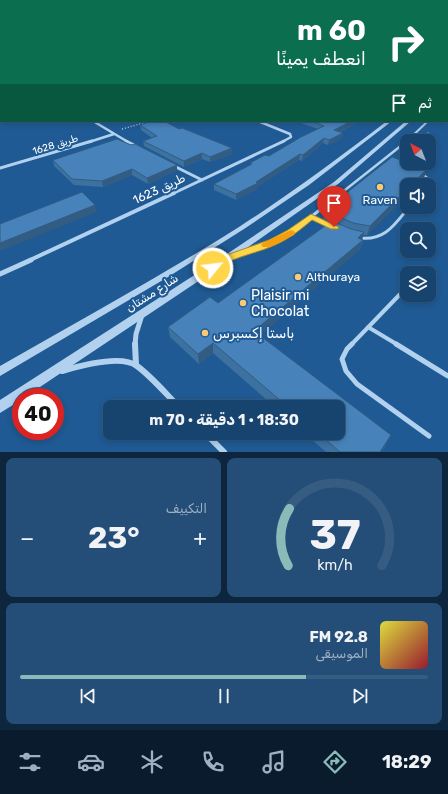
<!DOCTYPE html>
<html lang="ar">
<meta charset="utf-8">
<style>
body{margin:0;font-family:Rubik,Cairo,sans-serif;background:#244e77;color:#f1f3f6;direction:rtl;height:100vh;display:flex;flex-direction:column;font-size:15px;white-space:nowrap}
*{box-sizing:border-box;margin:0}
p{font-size:13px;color:#9eb0c3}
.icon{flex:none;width:22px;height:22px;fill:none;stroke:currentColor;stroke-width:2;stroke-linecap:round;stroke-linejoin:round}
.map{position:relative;height:452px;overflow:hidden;direction:ltr}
.panel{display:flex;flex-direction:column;gap:6px;padding:6px;background:#0d253d;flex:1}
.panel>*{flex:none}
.guide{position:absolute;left:0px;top:0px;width:448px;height:122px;box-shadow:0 2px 6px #0003,0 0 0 1px #365c82;direction:rtl;background:#0b6e4f;color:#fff;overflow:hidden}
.needle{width:26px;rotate:318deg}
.buttons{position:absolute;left:400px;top:134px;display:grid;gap:8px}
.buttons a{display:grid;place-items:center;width:36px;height:36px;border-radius:8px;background:#17446f;box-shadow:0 2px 6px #0003,0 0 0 1px #365c82;font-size:20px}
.speed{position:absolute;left:12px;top:388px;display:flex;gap:8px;font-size:20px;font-weight:700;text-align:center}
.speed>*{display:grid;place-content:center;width:52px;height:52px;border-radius:50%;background:#17446f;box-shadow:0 2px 6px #0003,0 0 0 1px #365c82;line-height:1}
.speed .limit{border:6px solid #d22;background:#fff;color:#111}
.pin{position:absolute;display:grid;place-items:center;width:34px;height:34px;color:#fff;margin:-41px -17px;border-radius:50% 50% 50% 0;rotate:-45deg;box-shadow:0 0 4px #0007}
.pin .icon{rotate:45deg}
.me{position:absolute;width:44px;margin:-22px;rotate:61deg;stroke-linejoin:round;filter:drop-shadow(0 0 3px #0008)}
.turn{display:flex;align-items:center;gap:14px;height:84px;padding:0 16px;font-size:18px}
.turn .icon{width:52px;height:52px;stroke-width:2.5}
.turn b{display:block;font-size:28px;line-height:34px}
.then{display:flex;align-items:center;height:38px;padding:0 16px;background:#0003;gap:8px;font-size:15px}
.big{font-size:30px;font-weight:700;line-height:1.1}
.panel .card{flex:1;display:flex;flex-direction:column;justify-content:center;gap:6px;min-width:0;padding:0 14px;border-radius:8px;background:#244e77}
.panel .dial{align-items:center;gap:0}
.dial svg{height:104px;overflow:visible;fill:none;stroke:#365c82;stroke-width:7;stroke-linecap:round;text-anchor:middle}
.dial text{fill:#f1f3f6;stroke:none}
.song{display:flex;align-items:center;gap:12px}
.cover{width:48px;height:48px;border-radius:6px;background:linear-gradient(135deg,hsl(60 70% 55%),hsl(350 70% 35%))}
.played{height:4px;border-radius:2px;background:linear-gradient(90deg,#8bbbb9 70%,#365c82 70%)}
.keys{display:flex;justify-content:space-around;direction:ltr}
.heat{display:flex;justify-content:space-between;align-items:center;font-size:22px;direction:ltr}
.panel .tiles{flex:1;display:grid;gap:6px;grid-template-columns:1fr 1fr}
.card:last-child{grid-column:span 2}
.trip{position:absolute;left:103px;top:400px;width:242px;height:40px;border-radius:8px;background:#17446f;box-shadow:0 2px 6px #0003,0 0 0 1px #365c82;font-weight:700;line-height:40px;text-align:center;direction:rtl}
.menu{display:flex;height:64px;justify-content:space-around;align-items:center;background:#091b2c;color:#9eb0c3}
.menu .icon{width:28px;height:28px}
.menu .active{color:#8bbbb9}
.menu b{font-size:18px;color:#f1f3f6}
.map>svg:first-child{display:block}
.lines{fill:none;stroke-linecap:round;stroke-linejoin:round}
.path{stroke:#b1d1ee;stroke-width:1.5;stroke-dasharray:1 2;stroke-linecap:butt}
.service-far4{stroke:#b1d1ee;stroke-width:2}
.service-far3{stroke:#b1d1ee;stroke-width:2.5}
.service-far2{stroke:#b1d1ee;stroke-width:3}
.service-far1{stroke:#b1d1ee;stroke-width:4}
.service{stroke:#b1d1ee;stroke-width:5}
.minor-far4{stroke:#b1d1ee;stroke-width:2.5}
.minor-far3{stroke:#b1d1ee;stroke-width:3}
.minor-far2{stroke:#b1d1ee;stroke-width:4}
.minor-far1{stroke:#b1d1ee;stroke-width:5}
.minor{stroke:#b1d1ee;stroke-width:6}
.tertiary{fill:#b1d1ee;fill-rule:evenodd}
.wall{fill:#3d71a0}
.shaded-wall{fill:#325c82}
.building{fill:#4783ba;stroke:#325c82}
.route{fill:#ffd54a;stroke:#a68a30}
.slow{fill:#f59e0b}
.poi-dot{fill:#fcca71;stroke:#1f5a94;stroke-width:1.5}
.labels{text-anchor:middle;stroke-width:4;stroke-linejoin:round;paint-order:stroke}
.far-street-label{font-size:10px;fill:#fff;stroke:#1f5a94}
.street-label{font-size:12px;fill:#fff;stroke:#1f5a94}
.poi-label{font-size:12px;fill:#fff;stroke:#1f5a94}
.near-poi-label{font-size:14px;fill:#fff;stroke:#1f5a94;text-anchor:start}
</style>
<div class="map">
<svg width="448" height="452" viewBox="0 0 448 452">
<rect width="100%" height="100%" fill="#1f5a94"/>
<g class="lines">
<!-- path -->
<path class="path" d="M 122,129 L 150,121"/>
<!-- service-far4 -->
<path class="service-far4" d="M 406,142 L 428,121"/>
<!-- service-far3 -->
<path class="service-far3" d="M 422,174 L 431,181 L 429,185
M 340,194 L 407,141"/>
<!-- service-far2 -->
<path class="service-far2" d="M 311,217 L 331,226
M 360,238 C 385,241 395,224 409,207
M 233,257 L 273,242 L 292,232 L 341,193"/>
<!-- service-far1 -->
<path class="service-far1" d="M 368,327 L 398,345
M 351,345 L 407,287"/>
<!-- service -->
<path class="service" d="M 352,344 L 347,349 L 342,359 L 346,371 L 357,384 L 429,436
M 396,344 L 448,376"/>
<!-- minor-far4 -->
<path class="minor-far4" d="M 93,121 L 128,142
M 258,121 L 290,134 L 291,137 L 282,142
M 89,142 L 114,134"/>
<!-- minor-far3 -->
<path class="minor-far3" d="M 126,141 L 138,147
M 172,165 L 202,180
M 0,168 L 92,141
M 172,194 L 284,141"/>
<!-- minor-far2 -->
<path class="minor-far2" d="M 28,261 L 174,193"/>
<!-- minor-far1 -->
<path class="minor-far1" d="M 0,274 L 31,260
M 135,345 L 136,334 L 142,315"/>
<!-- minor -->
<path class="minor" d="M 135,344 L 136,365
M 62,371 C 79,366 121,354 137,366 C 152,377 166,394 179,407
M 205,433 L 224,452"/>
<!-- tertiary -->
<path class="tertiary" d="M 447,73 L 448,73 L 447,76 Z
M 447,86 L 448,86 L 448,89 L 447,89 Z
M 387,121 L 392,121 L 309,185 L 244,229 L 168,277 L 0,376 L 0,366 C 80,320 161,276 239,227 C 290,194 339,158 387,121 Z
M 406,121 L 411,121 L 338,184 L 227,262 L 25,397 L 21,397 L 21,400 L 0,413 L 0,400 L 221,258 L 334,182 Z"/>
</g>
<!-- wall -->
<path class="wall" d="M 448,111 L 448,122 L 444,121 L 447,121 L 447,112 Z
M 295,121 L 361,121 L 340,132 L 343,133 L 342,138 L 328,145 L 323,143 L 302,161 L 299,160 L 257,187 L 257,189 L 236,200 L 214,190 L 214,184 L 250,165 L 250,163 L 269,156 L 318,129 Z
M 140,125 L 179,129 L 232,148 L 232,154 L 210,162 L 202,159 L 184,167 L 144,146 L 143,141 L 152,138 L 141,130 Z
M 407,149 L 407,163 L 415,163 L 413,165 L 424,178 L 367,235 L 363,235 L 362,240 L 363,240 L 360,249 L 260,335 L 386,445 L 382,452 L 326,452 L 304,433 L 338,433 L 338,407 L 275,407 L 213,353 L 199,364 L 170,337 L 168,327 L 218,303 L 330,223 L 323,219 L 325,210 L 399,160 L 401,155 Z
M 53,160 L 177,170 L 148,184 L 132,175 L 103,187 L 74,185 L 54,166 Z"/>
<!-- shaded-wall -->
<path class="shaded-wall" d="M 352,121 L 361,121 L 333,135 L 334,130 Z
M 343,133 L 342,138 L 328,145 L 329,140 Z
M 324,138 L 323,143 L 302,161 L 303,155 Z
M 435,139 L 433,147 L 429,150 L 429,145 Z
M 232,148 L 232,154 L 210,162 L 210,157 Z
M 202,153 L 202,159 L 184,167 L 184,161 Z
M 300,154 L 299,160 L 257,187 L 257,189 L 236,200 L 236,194 L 256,182 Z
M 177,165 L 177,170 L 148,184 L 147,178 Z
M 132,169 L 132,175 L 103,187 L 102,181 Z
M 427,169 L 424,178 L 418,185 L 411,185 Z
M 407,189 L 407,196 L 367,235 L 370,226 Z
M 95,205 L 97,212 L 0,251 L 0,243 Z
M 364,232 L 360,249 L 254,341 L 254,331 Z
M 213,343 L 213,353 L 199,364 L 198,354 Z
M 391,435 L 382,452 L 380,452 Z"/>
<!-- building -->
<path class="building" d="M 0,67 L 1,67 L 1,77 L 0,76 Z
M 152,121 L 164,121 L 179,129 L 182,128 L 232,148 L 210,157 L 202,153 L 184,161 L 143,141 L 157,136 L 140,125 Z
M 310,121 L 352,121 L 334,130 L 343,133 L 329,140 L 324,138 L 303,155 L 300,154 L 256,182 L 258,183 L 236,194 L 214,184 L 252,164 L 250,163 L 265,155 L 269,156 L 301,137 L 324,126 Z
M 428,131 L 435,139 L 429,145 L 429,141 L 417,141 Z
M 117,139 L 131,145 L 135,144 L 177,165 L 147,178 L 132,169 L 102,181 L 72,179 L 53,160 Z
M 407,149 L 407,156 L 401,155 Z
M 392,157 L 427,169 L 411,185 L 407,185 L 407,189 L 370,226 L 353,223 L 325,210 Z
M 82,192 L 95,205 L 0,243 L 0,224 Z
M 332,221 L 351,229 L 364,232 L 358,238 L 363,240 L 254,331 L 391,435 L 380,452 L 340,452 L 318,433 L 338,433 L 338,407 L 288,407 L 213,343 L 198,354 L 168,327 L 210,297 L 218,303 Z"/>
<!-- sky -->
<linearGradient id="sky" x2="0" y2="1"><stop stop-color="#113251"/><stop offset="0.52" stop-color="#3c6b9f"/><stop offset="1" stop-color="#3c6b9f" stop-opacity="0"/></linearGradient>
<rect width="448" height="130" fill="url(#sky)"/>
<!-- route -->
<path class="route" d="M 311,214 L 339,227 L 338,229 L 331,229 L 312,220 C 300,230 289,239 275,245 C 260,252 243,255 228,262 C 221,265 217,272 209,270 L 207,268 L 221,257 L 269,240 L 288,230 Z"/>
<!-- slow -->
<path class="slow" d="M 291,230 L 294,231 L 295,233 L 294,235 L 270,247 L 263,247 L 261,245 L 263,243 Z"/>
<!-- markers -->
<g class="poi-dot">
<circle cx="380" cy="187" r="4"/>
<circle cx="298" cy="277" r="4"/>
<circle cx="243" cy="303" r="4"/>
<circle cx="205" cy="333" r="4"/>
</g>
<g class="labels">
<!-- far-street labels -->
<g class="far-street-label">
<text transform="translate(55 144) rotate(-17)" y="4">طريق 1628</text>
</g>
<!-- street labels -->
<g class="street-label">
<text transform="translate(159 189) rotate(-25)" y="4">طريق 1623</text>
<text transform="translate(152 293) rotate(-33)" y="4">شارع مشتان</text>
</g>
<!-- poi labels -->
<g class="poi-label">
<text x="380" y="204">Raven</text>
<text x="306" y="281" text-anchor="start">Althuraya</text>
</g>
<!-- near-poi labels -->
<g class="near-poi-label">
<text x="251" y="300">Plaisir mi<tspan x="251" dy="16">Chocolat</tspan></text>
<text x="213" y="338">باستا إكسبرس</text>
</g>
</g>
</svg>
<div class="buttons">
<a><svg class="needle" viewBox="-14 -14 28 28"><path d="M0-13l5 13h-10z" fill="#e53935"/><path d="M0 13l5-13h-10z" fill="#9eb0c3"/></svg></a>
<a><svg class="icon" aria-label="sound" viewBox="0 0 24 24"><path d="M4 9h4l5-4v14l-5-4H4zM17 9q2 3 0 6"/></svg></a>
<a><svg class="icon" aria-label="search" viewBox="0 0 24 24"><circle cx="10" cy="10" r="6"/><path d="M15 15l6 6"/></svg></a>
<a><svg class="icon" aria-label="layers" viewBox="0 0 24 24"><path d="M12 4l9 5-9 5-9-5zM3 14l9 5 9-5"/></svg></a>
</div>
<div class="speed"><div class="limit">40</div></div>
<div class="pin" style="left:334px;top:227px;background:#d93025"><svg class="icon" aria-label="arrive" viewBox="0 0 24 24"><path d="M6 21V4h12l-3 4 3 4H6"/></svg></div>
<svg class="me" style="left:213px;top:268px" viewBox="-20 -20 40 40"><circle r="17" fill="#ffd54a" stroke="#fff" stroke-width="3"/><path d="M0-11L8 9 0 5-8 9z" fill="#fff"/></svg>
<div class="trip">18:30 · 1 دقيقة · 70 m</div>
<div class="guide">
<div class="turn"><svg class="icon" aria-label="right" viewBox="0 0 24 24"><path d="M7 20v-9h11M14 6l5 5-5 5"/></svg><div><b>60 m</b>انعطف يمينًا</div></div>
<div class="then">ثم<svg class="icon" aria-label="arrive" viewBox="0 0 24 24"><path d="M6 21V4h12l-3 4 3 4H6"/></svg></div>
</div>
</div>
<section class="panel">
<div class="tiles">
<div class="card dial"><svg viewBox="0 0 100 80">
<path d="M14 69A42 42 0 1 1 86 69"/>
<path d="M14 69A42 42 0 0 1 15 25" stroke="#8bbbb9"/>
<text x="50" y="56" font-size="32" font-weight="700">37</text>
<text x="50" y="72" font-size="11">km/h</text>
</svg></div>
<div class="card"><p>التكييف</p>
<div class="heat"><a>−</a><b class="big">23°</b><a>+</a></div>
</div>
<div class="card">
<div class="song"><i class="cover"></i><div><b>92.8 FM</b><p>الموسيقى</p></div></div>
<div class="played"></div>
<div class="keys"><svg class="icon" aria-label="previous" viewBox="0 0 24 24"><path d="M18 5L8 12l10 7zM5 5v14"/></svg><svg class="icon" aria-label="pause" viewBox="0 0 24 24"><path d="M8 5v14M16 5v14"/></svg><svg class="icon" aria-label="next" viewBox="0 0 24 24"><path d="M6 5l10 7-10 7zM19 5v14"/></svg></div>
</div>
</div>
</section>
<nav class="menu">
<b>18:29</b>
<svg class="icon active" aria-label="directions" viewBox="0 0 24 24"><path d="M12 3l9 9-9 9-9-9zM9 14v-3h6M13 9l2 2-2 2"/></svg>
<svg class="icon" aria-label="music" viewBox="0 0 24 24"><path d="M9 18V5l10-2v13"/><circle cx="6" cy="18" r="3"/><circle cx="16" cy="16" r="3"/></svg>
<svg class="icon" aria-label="phone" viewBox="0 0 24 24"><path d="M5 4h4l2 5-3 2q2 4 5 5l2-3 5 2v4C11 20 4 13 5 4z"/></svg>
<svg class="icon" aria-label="climate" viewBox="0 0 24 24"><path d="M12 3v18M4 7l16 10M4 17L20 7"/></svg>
<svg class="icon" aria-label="car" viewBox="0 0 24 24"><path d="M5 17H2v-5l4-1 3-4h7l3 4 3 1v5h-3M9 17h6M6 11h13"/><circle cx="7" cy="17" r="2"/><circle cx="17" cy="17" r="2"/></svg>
<svg class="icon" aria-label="filters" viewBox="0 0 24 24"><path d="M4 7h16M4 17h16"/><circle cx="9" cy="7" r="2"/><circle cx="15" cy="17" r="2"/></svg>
</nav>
